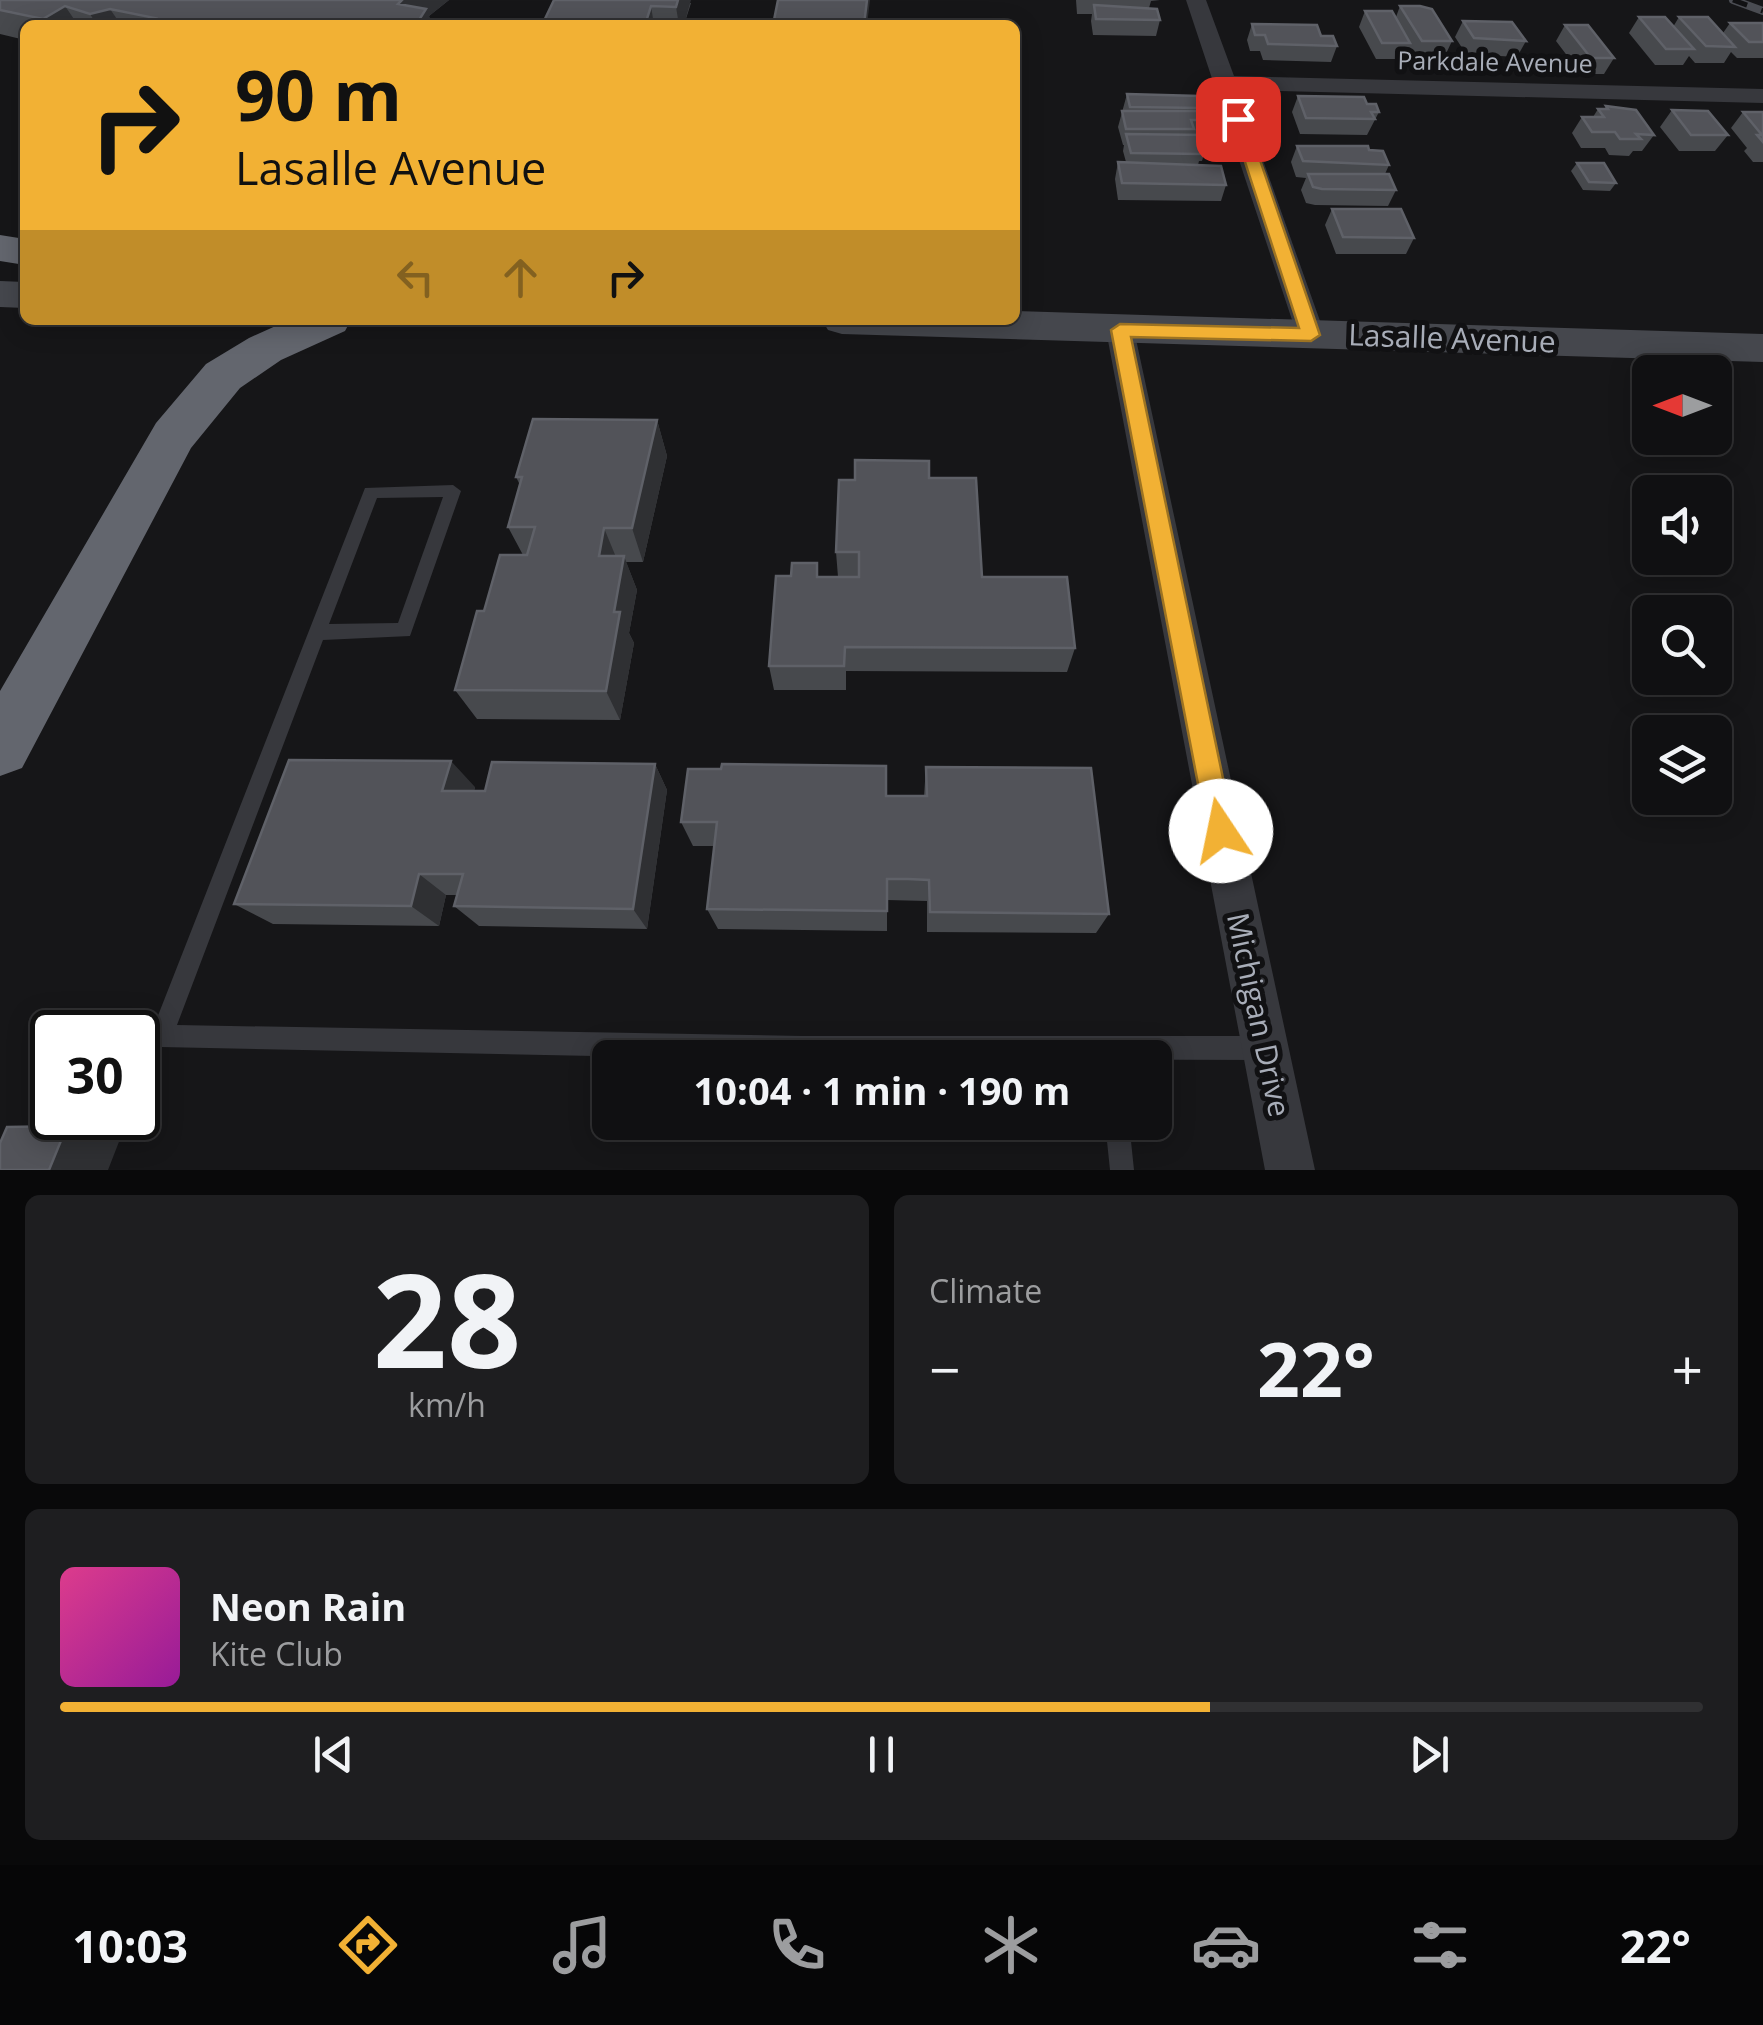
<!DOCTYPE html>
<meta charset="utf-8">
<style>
body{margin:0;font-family:"Open Sans",sans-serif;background:#1e1e20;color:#f1f3f6;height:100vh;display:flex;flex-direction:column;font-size:38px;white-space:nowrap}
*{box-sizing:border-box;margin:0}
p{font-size:32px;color:#9c9d9f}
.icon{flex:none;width:55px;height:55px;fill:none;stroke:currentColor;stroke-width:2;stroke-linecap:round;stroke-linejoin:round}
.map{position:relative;height:1170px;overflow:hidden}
.panel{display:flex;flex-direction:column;gap:25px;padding:25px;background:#09090a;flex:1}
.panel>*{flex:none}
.hud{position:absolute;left:20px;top:20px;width:1000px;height:305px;border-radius:15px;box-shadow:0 5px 25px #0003,0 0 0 2px #303032;background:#f2b134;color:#111;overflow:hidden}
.needle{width:65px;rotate:270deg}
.tools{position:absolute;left:1632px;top:355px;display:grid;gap:20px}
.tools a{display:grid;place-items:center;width:100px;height:100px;border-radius:15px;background:#101012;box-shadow:0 5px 25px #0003,0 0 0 2px #303032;font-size:50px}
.speed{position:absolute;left:30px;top:1010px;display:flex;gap:20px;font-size:50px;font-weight:700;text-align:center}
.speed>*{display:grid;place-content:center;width:130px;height:130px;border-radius:50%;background:#101012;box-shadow:0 5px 25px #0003,0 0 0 2px #303032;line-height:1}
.speed .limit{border:5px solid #111;border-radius:15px;background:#fff;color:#111}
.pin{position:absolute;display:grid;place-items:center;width:85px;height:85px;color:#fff;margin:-42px;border-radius:20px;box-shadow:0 5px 15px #0006}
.me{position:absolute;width:110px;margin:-55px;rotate:349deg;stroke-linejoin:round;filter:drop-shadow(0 0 8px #0008)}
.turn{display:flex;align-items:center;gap:35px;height:210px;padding:0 50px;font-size:45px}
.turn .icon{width:130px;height:130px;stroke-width:2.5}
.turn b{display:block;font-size:70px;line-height:85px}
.lanes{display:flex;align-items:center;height:95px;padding:0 50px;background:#0003;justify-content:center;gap:50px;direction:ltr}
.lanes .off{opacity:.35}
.big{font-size:75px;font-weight:700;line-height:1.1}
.panel .card{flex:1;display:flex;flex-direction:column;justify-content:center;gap:15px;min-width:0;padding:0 35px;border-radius:15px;background:#1e1e20}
.panel .dial{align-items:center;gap:0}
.dial b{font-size:130px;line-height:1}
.song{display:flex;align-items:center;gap:30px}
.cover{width:120px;height:120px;border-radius:15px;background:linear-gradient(135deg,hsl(330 70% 55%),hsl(300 70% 35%))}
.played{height:10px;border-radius:5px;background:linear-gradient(90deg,#f2b134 70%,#303032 70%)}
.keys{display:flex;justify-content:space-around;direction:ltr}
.heat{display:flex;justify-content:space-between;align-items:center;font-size:55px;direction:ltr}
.panel .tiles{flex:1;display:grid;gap:25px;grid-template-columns:1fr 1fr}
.card:last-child{grid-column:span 2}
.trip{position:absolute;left:592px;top:1040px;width:580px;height:100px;border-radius:15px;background:#101012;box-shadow:0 5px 25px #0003,0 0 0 2px #303032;font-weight:700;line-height:100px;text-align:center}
.tab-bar{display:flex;height:160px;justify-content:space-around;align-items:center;background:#060607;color:#9c9d9f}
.tab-bar .icon{width:70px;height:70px}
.tab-bar .selected{color:#f2b134}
.tab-bar b{font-size:45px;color:#f1f3f6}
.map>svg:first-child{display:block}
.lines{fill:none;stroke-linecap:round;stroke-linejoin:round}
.service{fill:#37383d;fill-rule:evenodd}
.minor{fill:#37383d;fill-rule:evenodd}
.secondary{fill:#45474d;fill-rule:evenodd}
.motorway{fill:#63666e;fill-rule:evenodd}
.rail-casing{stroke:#4a4c52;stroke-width:8}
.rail{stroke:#111113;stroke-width:5;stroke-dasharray:15;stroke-linecap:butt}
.wall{fill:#47494d}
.shaded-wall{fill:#2f3033}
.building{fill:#525359;stroke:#5f6168;stroke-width:2.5}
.route{fill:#f2b134;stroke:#9d7322;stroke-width:2.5}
.labels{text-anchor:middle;stroke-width:10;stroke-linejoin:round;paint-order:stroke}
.far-street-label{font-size:25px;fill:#a8adb8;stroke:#111113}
.street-label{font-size:30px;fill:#a8adb8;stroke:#111113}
</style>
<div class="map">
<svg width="1763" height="1170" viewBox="0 0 1763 1170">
<rect width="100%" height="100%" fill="#161618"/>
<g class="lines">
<!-- service -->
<path class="service" d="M 453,485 L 461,491 L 410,636 L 323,640 L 177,1025 L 803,1036 L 1265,1036 L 1273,1040 L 1277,1048 L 1273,1056 L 1265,1060 L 693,1058 L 161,1047 L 153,1044 L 150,1036 L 365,488 ZM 443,497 L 398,623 L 329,624 L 377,498 Z
M 1105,1122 L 1129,1122 L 1134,1170 L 1110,1170 Z"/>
<!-- minor -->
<path class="minor" d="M 1186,0 L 1206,0 L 1234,76 L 1763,89 L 1763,103 L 1238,90 L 1325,335 L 1321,342 L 1301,342 L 1297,335 Z
M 1120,320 L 1130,323 L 1134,330 L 1315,1170 L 1265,1170 L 1106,330 L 1110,323 Z"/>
<!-- secondary -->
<path class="secondary" d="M 0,281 L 25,282 L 25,308 L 0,307 Z
M 1015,311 L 1763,334 L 1763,362 L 842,334 L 828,330 L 822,320 L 1015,320 Z"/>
<!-- motorway -->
<path class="motorway" d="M 0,235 L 25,239 L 25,265 L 0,261 Z
M 289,320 L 351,320 L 345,331 L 281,360 L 240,388 L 191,448 L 22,768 L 0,776 L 0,691 L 156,423 L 206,364 L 249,338 Z"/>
<!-- rail casing -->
<g class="rail-casing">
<path id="rail" d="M 1733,0 L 1763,11"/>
</g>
<!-- rail -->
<use href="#rail" class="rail"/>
</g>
<!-- wall -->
<path class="wall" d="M 0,0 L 449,0 L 429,16 L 430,20 L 543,23 L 554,0 L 691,3 L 684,25 L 25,25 L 25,40 L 0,34 Z
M 1076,0 L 1160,0 L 1151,1 L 1149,8 L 1160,20 L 1156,36 L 1093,35 L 1091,21 L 1092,14 L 1077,14 Z
M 1400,6 L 1452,41 L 1444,58 L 1414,58 L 1408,47 L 1403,59 L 1376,59 L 1359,27 L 1365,11 L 1396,17 Z
M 1639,17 L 1673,27 L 1679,17 L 1723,33 L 1730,23 L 1763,23 L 1763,58 L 1737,58 L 1731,52 L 1724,63 L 1695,63 L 1689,56 L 1683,65 L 1655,65 L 1629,33 Z
M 1463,21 L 1526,41 L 1517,57 L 1466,54 L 1455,37 Z
M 1252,24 L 1321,36 L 1337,46 L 1331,62 L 1263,60 L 1260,51 L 1250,51 L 1247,40 Z
M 1565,25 L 1614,58 L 1604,74 L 1581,74 L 1556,41 Z
M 1127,94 L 1202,108 L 1196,135 L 1207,144 L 1202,161 L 1199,161 L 1198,165 L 1226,185 L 1221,201 L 1118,200 L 1115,179 L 1118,162 L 1126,162 L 1123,151 L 1124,145 L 1123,145 L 1118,127 Z
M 1298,96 L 1367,104 L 1379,112 L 1367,135 L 1300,134 L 1292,112 Z
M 1606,106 L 1654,135 L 1642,151 L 1633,151 L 1629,156 L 1609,155 L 1605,148 L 1581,148 L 1572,133 L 1582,117 L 1593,117 L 1598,109 L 1605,109 Z
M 1672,110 L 1728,135 L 1715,151 L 1679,151 L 1660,127 Z
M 1743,112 L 1763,112 L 1763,162 L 1753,162 L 1744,151 L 1747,148 L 1731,128 Z
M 1297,146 L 1369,150 L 1389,165 L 1385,174 L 1396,190 L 1388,206 L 1315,205 L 1306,203 L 1301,190 L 1306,178 L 1296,177 L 1291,162 Z
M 1577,163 L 1616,183 L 1610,191 L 1583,190 L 1571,171 Z
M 1332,209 L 1414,238 L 1406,254 L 1336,254 L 1325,225 Z
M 657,420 L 667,456 L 643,562 L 626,562 L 637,590 L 629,633 L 634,643 L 620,720 L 477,719 L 455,690 L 484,611 L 523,555 L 508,527 L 520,485 L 516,477 Z
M 929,478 L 982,577 L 1075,648 L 1067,672 L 846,671 L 846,690 L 774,690 L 769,666 L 818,577 L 838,577 L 836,552 Z
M 655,764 L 667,790 L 647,929 L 479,926 L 454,906 L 457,895 L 446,895 L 439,926 L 273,924 L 234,904 L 475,787 L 474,791 L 485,791 Z
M 926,767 L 1109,914 L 1096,933 L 927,932 L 927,901 L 887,900 L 887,931 L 718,929 L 707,909 L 714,846 L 693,846 L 681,822 L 886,796 L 924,796 Z"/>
<!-- shaded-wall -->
<path class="shaded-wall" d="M 402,0 L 449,0 L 429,16 L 432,25 L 418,25 L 398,4 Z
M 678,0 L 691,0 L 684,25 L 679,25 L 676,7 Z
M 867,0 L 870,0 L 867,25 L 864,25 Z
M 65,6 L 78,25 L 47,25 L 43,19 Z
M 651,6 L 654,25 L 645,25 Z
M 110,9 L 121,25 L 97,25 L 90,14 Z
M 657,420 L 667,456 L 643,562 L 632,528 Z
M 604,528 L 618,562 L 599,556 Z
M 624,556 L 637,590 L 629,633 L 634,643 L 620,720 L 606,691 L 614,612 Z
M 451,761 L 475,787 L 467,816 L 442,791 Z
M 655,764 L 667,790 L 647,929 L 633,909 Z
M 419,874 L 446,895 L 439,926 L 411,906 Z
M 67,1126 L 122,1134 L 108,1170 L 49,1170 Z"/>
<!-- building -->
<path class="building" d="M 0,0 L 402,0 L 398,4 L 426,9 L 419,20 L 543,23 L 554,0 L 678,0 L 676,7 L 651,6 L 645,25 L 144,25 L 155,18 L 110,9 L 90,14 L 65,6 L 43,19 L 0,10 Z
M 778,0 L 867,0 L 864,25 L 773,25 Z
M 1094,5 L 1157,9 L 1160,20 L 1096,19 Z
M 1400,6 L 1420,6 L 1432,9 L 1452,41 L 1422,41 Z
M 1365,11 L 1392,11 L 1410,43 L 1382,43 Z
M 1639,17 L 1665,17 L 1694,49 L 1666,49 Z
M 1679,17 L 1708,17 L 1735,47 L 1706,46 Z
M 1463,21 L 1512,22 L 1526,41 L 1474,38 Z
M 1730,23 L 1763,23 L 1763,42 L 1749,42 Z
M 1252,24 L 1317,25 L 1321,36 L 1333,36 L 1337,46 L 1268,44 L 1265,35 L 1255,35 Z
M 1565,25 L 1588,25 L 1614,58 L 1591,58 Z
M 1127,94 L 1199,96 L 1202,108 L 1130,107 Z
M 1298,96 L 1364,97 L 1367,104 L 1376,104 L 1379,112 L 1371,112 L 1375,119 L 1306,118 Z
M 1606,106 L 1636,110 L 1654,135 L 1636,134 L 1641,139 L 1620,139 L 1615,132 L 1592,132 L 1582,117 L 1604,117 L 1598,109 L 1608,109 Z
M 1672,110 L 1708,111 L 1728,135 L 1691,135 Z
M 1122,111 L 1197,111 L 1200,120 L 1191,120 L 1194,129 L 1126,129 Z
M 1743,112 L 1763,112 L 1763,142 L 1757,135 L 1762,135 Z
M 1126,134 L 1204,135 L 1207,144 L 1198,144 L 1201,154 L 1131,153 Z
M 1297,146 L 1368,146 L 1369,150 L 1383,151 L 1389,165 L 1303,161 Z
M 1118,162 L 1221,166 L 1226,185 L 1122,183 Z
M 1577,163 L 1604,163 L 1616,183 L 1589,182 Z
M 1308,174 L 1389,174 L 1396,190 L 1322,189 L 1313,187 Z
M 1332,209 L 1401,209 L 1414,238 L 1343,237 Z
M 533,419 L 657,420 L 632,528 L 604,528 L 599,556 L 624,556 L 614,612 L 620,612 L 606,691 L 455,690 L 477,611 L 484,611 L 500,555 L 527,555 L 535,527 L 508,527 L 522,477 L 516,477 Z
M 855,460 L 929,461 L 929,478 L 976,478 L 982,577 L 1067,577 L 1075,648 L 845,647 L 844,666 L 769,666 L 776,576 L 791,576 L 792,563 L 817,563 L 817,577 L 859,577 L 859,552 L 836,552 L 839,480 L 855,480 Z
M 289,760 L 451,761 L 442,791 L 485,791 L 492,762 L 655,764 L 633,909 L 454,906 L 463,874 L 419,874 L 411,906 L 234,904 Z
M 722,764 L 886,766 L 886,796 L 927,796 L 926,767 L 1091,768 L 1109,914 L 930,912 L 929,880 L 908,879 L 887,879 L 887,911 L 707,909 L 717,822 L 681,822 L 688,769 L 721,769 Z
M 67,1126 L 49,1170 L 0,1170 L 0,1143 L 7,1127 Z"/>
<!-- route -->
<path class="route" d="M 1233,116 L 1246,119 L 1320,335 L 1311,341 L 1131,337 L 1234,831 L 1230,840 L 1221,844 L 1211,840 L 1207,831 L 1111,330 L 1120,324 L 1299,328 L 1231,119 Z"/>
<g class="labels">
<!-- far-street labels -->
<g class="far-street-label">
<text transform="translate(1495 62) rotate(1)" y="9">Parkdale Avenue</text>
</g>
<!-- street labels -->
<g class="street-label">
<text transform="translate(1452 339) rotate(2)" y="10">Lasalle Avenue</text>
<text transform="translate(1258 1015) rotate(78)" y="10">Michigan Drive</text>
</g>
</g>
</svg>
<div class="tools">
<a><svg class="needle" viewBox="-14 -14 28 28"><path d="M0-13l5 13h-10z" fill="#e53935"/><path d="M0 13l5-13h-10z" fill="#9c9d9f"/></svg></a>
<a><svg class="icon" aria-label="sound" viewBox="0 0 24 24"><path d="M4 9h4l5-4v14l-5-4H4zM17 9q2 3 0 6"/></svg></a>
<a><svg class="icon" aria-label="search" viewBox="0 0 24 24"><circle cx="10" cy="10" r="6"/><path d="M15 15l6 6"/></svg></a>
<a><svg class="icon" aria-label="layers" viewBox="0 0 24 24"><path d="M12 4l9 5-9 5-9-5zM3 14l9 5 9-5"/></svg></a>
</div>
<div class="speed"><div class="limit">30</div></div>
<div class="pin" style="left:1238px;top:119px;background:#d93025"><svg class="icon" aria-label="arrive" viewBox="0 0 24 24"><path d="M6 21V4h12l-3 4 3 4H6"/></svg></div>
<svg class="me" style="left:1221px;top:831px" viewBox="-20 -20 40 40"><circle r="19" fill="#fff"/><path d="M0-13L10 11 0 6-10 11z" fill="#f2b134"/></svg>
<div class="trip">10:04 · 1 min · 190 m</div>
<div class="hud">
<div class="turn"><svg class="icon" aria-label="right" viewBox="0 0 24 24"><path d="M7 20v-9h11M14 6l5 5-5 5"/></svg><div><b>90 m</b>Lasalle Avenue</div></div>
<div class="lanes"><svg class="icon off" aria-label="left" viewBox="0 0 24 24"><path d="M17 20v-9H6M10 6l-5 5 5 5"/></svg><svg class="icon off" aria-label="ahead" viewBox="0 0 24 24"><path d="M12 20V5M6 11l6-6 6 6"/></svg><svg class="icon" aria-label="right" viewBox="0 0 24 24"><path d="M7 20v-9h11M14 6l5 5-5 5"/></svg></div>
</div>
</div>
<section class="panel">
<div class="tiles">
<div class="card dial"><b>28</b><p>km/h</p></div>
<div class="card"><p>Climate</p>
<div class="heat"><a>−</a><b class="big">22°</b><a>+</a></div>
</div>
<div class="card">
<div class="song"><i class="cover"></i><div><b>Neon Rain</b><p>Kite Club</p></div></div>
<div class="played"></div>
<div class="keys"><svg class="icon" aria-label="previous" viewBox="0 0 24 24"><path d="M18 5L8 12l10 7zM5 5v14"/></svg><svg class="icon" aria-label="pause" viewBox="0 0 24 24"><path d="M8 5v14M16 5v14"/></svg><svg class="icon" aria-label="next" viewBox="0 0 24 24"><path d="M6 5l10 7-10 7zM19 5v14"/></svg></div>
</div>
</div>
</section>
<nav class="tab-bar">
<b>10:03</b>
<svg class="icon selected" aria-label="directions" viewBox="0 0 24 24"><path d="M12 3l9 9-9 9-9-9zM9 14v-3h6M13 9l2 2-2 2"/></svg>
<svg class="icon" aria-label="music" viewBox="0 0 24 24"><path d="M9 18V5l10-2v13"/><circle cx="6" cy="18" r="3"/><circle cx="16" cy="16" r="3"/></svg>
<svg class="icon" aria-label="phone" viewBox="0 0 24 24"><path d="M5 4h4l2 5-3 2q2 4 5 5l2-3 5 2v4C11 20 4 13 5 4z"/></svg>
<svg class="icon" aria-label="climate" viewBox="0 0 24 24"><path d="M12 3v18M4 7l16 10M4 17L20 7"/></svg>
<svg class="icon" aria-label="car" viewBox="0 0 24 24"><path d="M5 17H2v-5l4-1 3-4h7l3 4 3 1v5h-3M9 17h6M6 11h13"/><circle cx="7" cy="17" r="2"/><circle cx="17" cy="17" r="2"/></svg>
<svg class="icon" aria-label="filters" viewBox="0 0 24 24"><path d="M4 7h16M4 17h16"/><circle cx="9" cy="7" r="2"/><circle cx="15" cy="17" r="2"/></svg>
<b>22°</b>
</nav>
